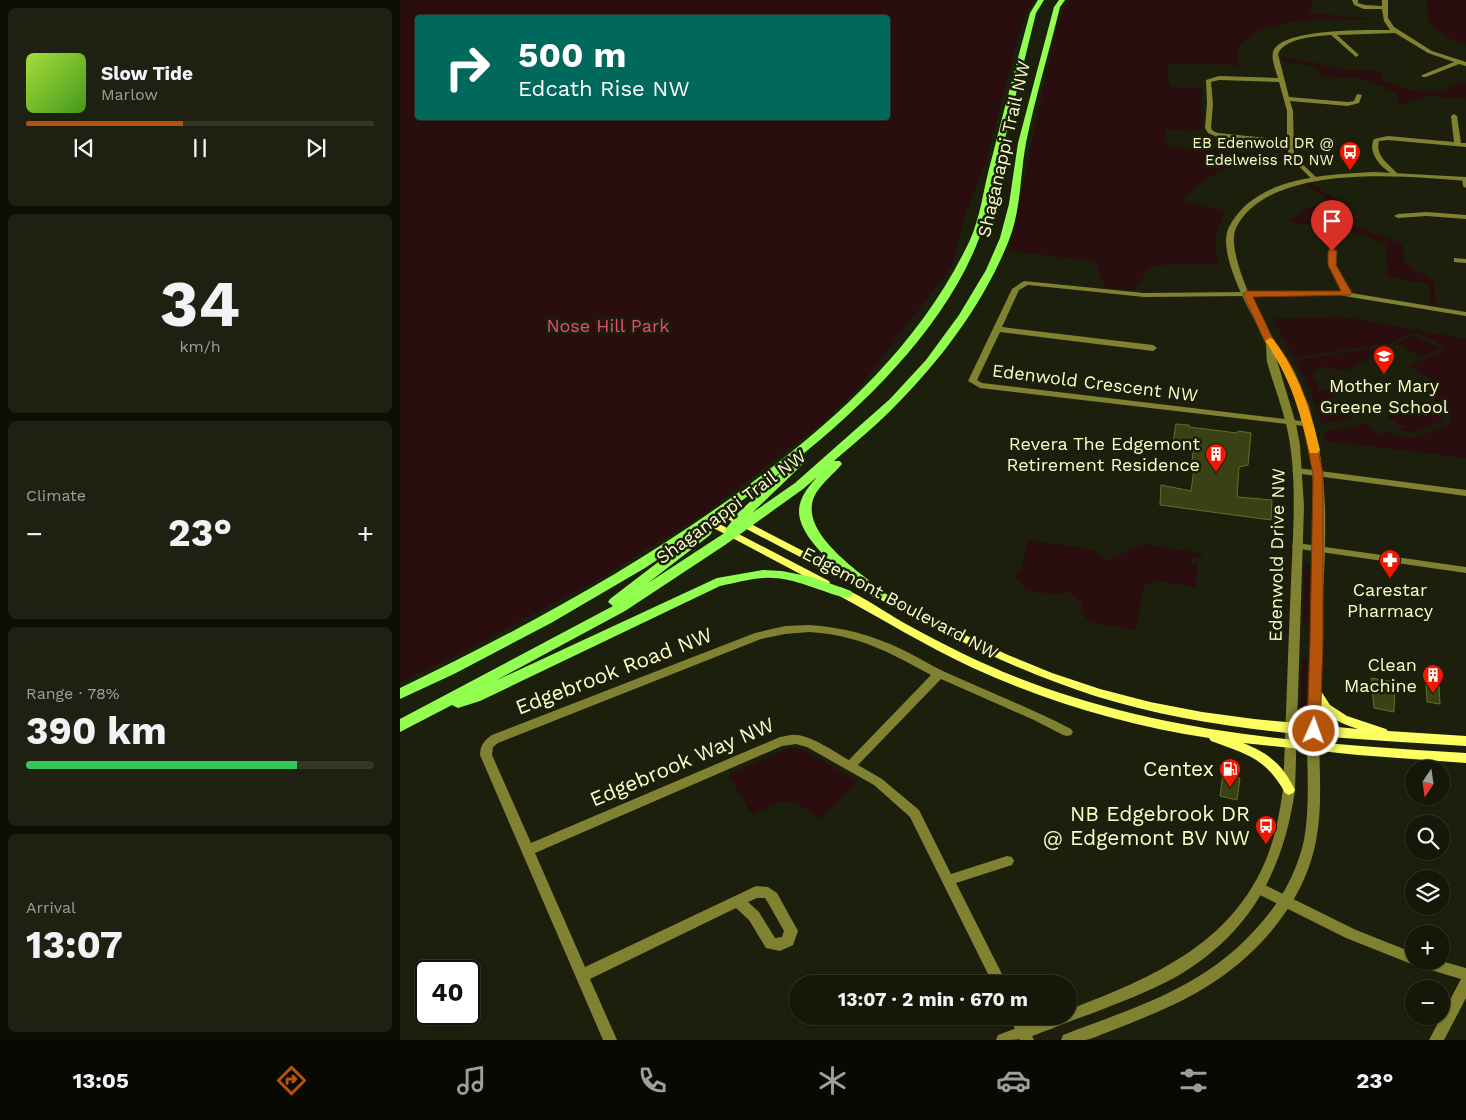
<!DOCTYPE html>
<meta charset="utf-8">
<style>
body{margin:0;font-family:"Work Sans",sans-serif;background:#1e2012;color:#f1f3f6;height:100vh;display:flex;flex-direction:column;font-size:19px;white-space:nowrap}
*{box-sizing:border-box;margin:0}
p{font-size:16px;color:#9d9f9c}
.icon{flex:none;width:28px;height:28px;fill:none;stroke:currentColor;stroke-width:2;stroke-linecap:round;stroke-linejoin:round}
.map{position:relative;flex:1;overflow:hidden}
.panel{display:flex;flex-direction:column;gap:8px;padding:8px;background:#0c0d04;width:400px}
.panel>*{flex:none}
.guide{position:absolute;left:15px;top:15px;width:475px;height:105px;border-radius:5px;box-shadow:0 1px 4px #0004,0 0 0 1px #343629;background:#00695c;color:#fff;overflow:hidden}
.needle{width:32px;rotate:193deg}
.controls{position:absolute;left:1005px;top:760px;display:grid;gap:10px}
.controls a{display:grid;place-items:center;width:45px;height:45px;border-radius:50%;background:#151708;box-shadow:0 1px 4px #0004,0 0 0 1px #343629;font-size:25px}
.speed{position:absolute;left:15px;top:960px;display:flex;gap:10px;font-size:25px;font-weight:700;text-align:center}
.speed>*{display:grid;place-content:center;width:65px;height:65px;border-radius:50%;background:#151708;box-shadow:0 1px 4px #0004,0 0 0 1px #343629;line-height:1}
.speed .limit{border:2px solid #111;border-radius:8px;background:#fff;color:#111}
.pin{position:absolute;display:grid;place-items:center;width:42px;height:42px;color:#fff;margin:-51px -21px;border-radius:50% 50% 50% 0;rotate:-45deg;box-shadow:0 0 5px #0007}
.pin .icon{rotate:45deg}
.me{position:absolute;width:55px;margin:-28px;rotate:2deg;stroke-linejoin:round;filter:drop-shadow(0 0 4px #0008)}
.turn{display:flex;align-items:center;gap:18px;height:105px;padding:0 20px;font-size:22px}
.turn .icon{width:65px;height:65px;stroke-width:2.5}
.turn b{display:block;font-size:35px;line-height:42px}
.big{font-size:38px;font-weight:700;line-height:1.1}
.panel .widget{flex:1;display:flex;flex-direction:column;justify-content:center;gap:8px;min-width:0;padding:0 18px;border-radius:8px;background:#1e2012}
.panel .dial{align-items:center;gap:0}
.dial b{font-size:65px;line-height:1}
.song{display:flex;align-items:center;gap:15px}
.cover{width:60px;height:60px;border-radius:8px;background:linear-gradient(135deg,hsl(80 70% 55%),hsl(100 70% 35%))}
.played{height:5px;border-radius:2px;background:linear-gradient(90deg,#b45309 45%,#343629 45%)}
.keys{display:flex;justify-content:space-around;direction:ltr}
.heat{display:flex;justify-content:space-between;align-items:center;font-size:28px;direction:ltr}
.charge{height:8px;border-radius:4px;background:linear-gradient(90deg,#34c759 78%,#343629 0)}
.trip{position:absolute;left:389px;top:975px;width:288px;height:50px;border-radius:25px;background:#151708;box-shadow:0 1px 4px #0004,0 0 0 1px #343629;font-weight:700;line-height:50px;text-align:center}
.menu{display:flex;height:80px;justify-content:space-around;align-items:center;background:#080903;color:#9d9f9c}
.menu .icon{width:35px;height:35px}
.menu .on{color:#b45309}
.menu b{font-size:22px;color:#f1f3f6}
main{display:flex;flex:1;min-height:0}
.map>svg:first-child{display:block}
.green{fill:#2a0d0e;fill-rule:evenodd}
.building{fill:#394215;stroke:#617025}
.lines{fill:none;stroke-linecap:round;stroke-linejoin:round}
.minor{fill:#808232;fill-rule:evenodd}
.tertiary{fill:#808232;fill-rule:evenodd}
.secondary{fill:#fcff60;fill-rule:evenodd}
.primary{fill:#92ff50;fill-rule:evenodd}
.route{fill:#b45309;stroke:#753606}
.slow{fill:#f59e0b}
.labels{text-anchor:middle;stroke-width:5;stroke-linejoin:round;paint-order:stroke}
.far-poi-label{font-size:15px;fill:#f9ffc9;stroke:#1c1f0b;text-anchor:end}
.street-label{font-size:18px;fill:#f9ffc9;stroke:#1c1f0b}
.park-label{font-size:18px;fill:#e84c74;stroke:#1c1f0b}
.poi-label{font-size:18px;fill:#f9ffc9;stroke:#1c1f0b}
.near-street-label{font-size:21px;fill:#f9ffc9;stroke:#1c1f0b}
.near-poi-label{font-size:21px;fill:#f9ffc9;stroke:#1c1f0b;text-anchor:end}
</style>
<main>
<section class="panel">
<div class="widget">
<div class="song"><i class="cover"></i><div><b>Slow Tide</b><p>Marlow</p></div></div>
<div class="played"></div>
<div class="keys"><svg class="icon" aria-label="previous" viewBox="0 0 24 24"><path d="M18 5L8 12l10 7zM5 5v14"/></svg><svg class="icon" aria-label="pause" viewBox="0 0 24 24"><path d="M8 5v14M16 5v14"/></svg><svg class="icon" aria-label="next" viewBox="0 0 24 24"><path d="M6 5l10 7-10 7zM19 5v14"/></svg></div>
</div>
<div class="widget dial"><b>34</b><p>km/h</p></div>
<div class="widget"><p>Climate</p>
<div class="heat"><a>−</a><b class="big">23°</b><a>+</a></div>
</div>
<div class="widget"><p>Range · 78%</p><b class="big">390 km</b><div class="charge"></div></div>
<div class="widget"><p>Arrival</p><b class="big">13:07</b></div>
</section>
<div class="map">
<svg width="1066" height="1040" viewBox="0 0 1066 1040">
<rect width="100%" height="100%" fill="#1c1f0b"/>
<!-- green -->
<path class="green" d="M 0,0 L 634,0 L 625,15 L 618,37 L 587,157 L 563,221 L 553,264 L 462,384 L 416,428 L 305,513 L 197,580 L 51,658 L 0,682 ZM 18,18 L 488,18 L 488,118 L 18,118 Z
M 668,0 L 912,0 L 910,13 L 978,20 C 942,20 855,12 837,51 L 840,65 L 776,63 L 767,66 L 770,87 L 802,88 L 802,111 L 804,112 L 801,128 L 797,131 L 766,130 L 764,141 L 771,147 L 882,157 L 885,161 C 857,159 829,165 805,179 C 797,185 789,194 782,200 L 826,211 C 815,233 813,240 819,264 L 751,265 L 734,290 L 705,288 L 696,261 L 609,251 L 656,29 Z
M 1027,0 L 1066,0 L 1066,45 L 1049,38 L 1028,22 Z
M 882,57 L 911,62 L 943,70 L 979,71 L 983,81 L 1013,91 L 1041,92 L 1066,81 L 1066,99 L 1028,96 L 999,105 L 996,92 L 964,79 L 920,76 L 917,67 L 883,61 Z
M 910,183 L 936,199 L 953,225 L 1002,244 L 1005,265 L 1034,280 L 1036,306 L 1031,305 L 1029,284 L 988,277 L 986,244 L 944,228 L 888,222 L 906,209 L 929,200 L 905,184 Z
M 945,317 L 1066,339 L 1066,458 L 926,441 L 924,432 L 968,423 L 972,424 L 967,426 L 981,435 L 989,432 C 1014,442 1018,437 1041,427 C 1045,425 1048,424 1051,421 L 1049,415 L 1035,405 L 1032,379 L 1009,366 L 1045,349 L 1036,342 L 1015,332 L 990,343 L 894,358 L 873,319 Z
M 1014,335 L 1040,349 L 1021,357 L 996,343 Z
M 972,348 L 977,351 L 968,355 L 971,357 L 944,371 L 923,366 L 923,368 L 917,368 L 913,373 L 913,378 L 917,381 L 918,389 L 910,390 L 895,360 Z
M 920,390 L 928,391 L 934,397 L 925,401 L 953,418 L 922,424 L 911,391 Z
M 1016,403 L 1036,413 L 1043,420 L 1015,433 L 998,430 L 1004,427 L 986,417 L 995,412 L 999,415 L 1014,407 L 1011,405 Z
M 629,540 L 683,548 L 682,551 L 694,549 L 705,561 L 744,544 L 799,553 L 800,549 L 803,552 L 801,555 L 789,560 L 793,564 L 798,561 L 795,587 L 753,580 L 752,585 L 744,584 L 736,630 L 690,622 L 680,612 L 683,605 L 668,591 L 658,595 L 627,590 L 613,576 L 613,574 L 620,574 Z
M 905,564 L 910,565 L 908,625 L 903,624 Z
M 902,658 L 907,659 L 906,714 L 900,713 Z
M 395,748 L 401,749 L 457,781 L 421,819 C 387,796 388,796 352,815 L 329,775 L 388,749 Z"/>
<!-- building -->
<path class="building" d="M 776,424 L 789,425 L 789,427 L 837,433 L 838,431 L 851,433 L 848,465 L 839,467 L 837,497 L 872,500 L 871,520 L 760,505 L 761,485 L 791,491 L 795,461 L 792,461 L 794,445 L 773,442 Z
M 971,678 L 995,682 L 994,712 L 974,708 Z
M 1026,684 L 1039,686 L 1040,704 L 1027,702 Z
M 823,774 L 840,778 L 837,800 L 820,796 Z"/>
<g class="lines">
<!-- minor -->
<path class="minor" d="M 952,0 L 958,0 L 958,3 L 965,5 L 982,6 L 982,0 L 988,0 L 988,18 L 994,27 L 1032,51 L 1066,62 L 1066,66 L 1059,64 L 1026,77 L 1022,77 L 1022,75 L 1054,62 L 1028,53 L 995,33 L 937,35 L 958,54 L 959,55 L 956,57 L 931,35 C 916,36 884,38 878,54 L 889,97 L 948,102 L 954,101 L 957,94 L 962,95 L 959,103 L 948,106 L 890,101 L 893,111 L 894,156 L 917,178 L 917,180 L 913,180 L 889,157 L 887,144 L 817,137 L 808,133 L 805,128 L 807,104 L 806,80 L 819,76 L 878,78 C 876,71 871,59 873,52 C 880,28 969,30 990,30 L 984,21 L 982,9 L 964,9 L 954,5 ZM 819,80 L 879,82 L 887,111 L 887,140 L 818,133 L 813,131 L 811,128 L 813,104 L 811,82 Z
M 1054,114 L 1057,116 L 1061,143 L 1066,143 L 1066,147 L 988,140 L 979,141 C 975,156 989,164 997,173 L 994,175 C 982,169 967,153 974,139 L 988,136 L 1054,142 L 1051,116 Z
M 1065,177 L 1066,177 L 1066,188 L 1063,186 L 1062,179 Z
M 1026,212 L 1066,215 L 1066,219 L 1026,216 L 998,218 L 994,216 L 998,214 Z
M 929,249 L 932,249 L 936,251 L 936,265 L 951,293 L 1066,312 L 1066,316 L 938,295 L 744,297 L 628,285 L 619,290 L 602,327 L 753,345 L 757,348 L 753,351 L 600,332 L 577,380 L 582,383 L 909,422 L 912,423 L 914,425 L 912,427 L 580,388 L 568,381 L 612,289 L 624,281 L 744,293 L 942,291 L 928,265 Z
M 1054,258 L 1066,259 L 1066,263 L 1054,262 Z
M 897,468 L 1066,490 L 1066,496 L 894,473 L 892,471 Z
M 897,543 L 1066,567 L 1066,573 L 893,548 L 892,546 L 893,544 Z
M 409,625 C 442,627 472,635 501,649 C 516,656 530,665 545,672 C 587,691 630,708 671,729 L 673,732 L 671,735 L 667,736 L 663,735 L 634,720 L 541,679 L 458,765 L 482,779 L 519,810 L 551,874 L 607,856 L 612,857 L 614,861 L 612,865 L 556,883 L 607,984 L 593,984 L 510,817 L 474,785 L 407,747 L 396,744 L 382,746 L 135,853 L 185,967 L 356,886 L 368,887 L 377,893 L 398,931 L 393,945 L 380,951 L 366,948 L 349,920 L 336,908 L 190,979 L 217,1040 L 203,1040 L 80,755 C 80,746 84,740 92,735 L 355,633 L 385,626 ZM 409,632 C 458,635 489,652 531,675 L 449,760 C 434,752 413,736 396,735 C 391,734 385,737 380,737 L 131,843 L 92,755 L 93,747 L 98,743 L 361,639 L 385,634 ZM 357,898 L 365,898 L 367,901 L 384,931 L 382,937 L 375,938 L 359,912 L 348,902 Z
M 859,882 L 956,930 L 1014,953 L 1014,961 L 1041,961 L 1066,968 L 1066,998 L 1044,1040 L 1029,1040 L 1061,979 L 1014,965 L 946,938 L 854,892 L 852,888 L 854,884 Z
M 609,1016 L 623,1016 L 634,1040 L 620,1040 Z"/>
<!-- tertiary -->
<path class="tertiary" d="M 974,172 L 1066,177 L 1066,181 C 1006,176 869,162 836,228 C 825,251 860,321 874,342 C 880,350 887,357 892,367 C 902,386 910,409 915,430 C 932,496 923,566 922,632 C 922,665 919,698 919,731 C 919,768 923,805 916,841 C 902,914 841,973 777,1003 C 754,1014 731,1023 708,1032 C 701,1034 693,1039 685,1040 C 678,1040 668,1040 661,1040 L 663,1035 C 749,1002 819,983 876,904 C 889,885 899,863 904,840 C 911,801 906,761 907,721 C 909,680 911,639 912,597 C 915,530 919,462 896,398 C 891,382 885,367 875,354 L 896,424 L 900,445 L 904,506 L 895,790 C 883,873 849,935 774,978 C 748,992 721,1002 693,1013 C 679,1018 665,1023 651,1029 C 641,1032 632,1037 622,1039 C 614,1040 604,1040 596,1040 L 598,1035 L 648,1016 L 668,1016 L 668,1010 C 754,977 839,942 871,846 C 877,828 880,809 883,790 C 886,721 888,651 891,582 C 893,533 898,471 886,424 C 881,403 873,383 867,362 C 866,355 867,346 865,340 C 863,334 858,328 856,323 C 845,302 817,250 829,227 C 856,176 925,175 974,172 Z"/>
<!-- secondary -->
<path class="secondary" d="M 322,509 L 565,635 L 608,655 L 652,673 L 700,689 L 750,702 L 802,712 L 854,719 L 958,729 C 934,721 921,714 909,691 L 911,688 L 919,688 L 930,705 L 947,716 L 986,729 L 988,731 L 1066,736 L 1066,746 C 942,738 814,733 695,696 C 614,670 545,634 470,594 C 420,567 369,541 318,514 L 317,512 Z
M 308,518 L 429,581 L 430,583 L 425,587 L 421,585 L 304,523 L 303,521 Z
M 440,587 C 458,593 488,614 506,624 C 546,646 586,666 629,682 C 769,735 918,744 1066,753 L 1066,763 L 958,755 L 843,743 C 870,754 882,764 895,790 L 893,793 L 889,795 L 885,793 C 866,758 846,754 811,741 L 809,738 C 728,726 647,702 573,668 C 526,646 482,619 436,594 L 435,591 Z"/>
<!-- primary -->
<path class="primary" d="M 638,0 L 644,0 L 636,13 C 624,63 611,113 599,163 C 593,187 589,213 580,236 C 548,323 468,402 397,459 L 403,459 L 405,462 L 352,513 L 395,483 L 490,399 L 526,360 L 559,315 L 586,270 L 600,238 L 609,204 L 618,143 L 654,7 L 659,0 L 665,0 L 660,7 C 649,52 635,98 626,143 C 620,175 621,210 609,240 C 585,301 544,356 499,402 C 479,423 456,442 434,461 L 440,461 L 442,464 C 433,475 420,484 414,497 C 399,533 460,572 484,592 L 486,595 L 484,598 L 474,598 C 452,579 399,543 399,511 C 399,498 409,486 417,477 L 403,489 L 325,545 L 225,611 L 95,681 L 317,578 L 363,570 L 382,571 L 412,577 L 451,591 L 453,594 L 451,597 L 446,598 C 418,591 392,576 363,578 C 349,579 334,583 320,586 L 80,701 L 58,708 L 52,705 L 0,732 L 0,719 L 213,606 L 208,602 L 210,599 L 287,540 L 245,568 L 151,623 L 54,674 L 0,699 L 0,688 C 122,629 241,565 350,484 C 439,418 522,342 570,240 C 580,218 583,192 589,169 C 602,117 616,65 630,13 ZM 384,470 L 338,513 L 325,530 L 326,532 L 248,583 L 310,535 L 312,532 L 310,529 L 304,528 Z"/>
</g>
<!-- route -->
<path class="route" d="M 932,249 L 937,251 L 936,265 L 952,293 L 950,295 L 853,297 L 873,339 L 888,360 L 909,406 L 923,474 L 923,642 L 920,731 L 918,734 L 909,734 L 907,731 L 910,642 L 913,474 L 899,406 L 879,360 L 864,340 L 843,294 L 847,291 L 941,291 L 928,265 L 928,251 Z"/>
<!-- slow -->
<path class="slow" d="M 870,338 L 873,339 C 899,374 910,408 920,450 L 918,453 L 910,453 L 909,450 C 899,408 890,377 865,341 Z"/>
<!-- icons -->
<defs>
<g id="bus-pin" transform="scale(1.125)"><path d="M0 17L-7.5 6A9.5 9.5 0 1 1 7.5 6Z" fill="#f41700" stroke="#1c1f0b"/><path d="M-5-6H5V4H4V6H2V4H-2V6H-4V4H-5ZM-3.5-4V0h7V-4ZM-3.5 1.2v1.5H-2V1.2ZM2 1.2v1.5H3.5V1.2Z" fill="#fff"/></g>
<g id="school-pin" transform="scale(1.125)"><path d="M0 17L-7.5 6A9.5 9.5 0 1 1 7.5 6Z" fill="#f41700" stroke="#1c1f0b"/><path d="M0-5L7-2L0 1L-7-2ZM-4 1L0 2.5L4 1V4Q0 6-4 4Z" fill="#fff"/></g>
<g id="building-pin" transform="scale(1.125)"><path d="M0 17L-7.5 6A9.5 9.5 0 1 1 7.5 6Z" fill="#f41700" stroke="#1c1f0b"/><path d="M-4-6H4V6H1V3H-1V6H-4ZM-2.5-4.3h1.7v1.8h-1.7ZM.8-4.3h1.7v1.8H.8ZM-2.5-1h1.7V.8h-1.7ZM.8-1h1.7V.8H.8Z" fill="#fff"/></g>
<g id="pharmacy-pin" transform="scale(1.125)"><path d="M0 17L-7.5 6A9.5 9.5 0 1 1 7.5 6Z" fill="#f41700" stroke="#1c1f0b"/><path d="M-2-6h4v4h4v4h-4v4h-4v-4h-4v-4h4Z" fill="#fff"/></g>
<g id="fuel-pin" transform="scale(1.125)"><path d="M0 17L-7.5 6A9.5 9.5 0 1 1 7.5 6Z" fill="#f41700" stroke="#1c1f0b"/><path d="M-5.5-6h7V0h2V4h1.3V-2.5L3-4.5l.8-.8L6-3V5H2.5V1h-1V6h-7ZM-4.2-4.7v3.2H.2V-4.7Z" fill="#fff"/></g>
</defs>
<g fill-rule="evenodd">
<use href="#bus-pin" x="950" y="152"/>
<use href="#school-pin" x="984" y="356"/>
<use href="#building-pin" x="816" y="454"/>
<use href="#pharmacy-pin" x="990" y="560"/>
<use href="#building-pin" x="1033" y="675"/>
<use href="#fuel-pin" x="830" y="769"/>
<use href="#bus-pin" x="866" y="826"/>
</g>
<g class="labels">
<!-- far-poi labels -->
<g class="far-poi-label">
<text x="934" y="148">EB Edenwold DR @<tspan x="934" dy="17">Edelweiss RD NW</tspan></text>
</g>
<!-- street labels -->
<g class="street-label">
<text transform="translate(604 149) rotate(-77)" y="6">Shaganappi Trail NW</text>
<text transform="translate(695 383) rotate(7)" y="6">Edenwold Crescent NW</text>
<text transform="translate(331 507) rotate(-36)" y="6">Shaganappi Trail NW</text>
<text transform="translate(877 555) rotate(-89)" y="6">Edenwold Drive NW</text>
<text transform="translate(500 603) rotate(28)" y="6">Edgemont Boulevard NW</text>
</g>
<!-- park labels -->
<g class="park-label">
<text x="208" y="332">Nose Hill Park</text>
</g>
<!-- poi labels -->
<g class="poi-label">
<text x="984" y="392">Mother Mary<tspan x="984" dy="21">Greene School</tspan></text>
<text x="800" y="450" text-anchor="end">Revera The Edgemont<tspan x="800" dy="21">Retirement Residence</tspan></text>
<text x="990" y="596">Carestar<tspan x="990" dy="21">Pharmacy</tspan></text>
<text x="1017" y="671" text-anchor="end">Clean<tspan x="1017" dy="21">Machine</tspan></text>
</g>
<!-- near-street labels -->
<g class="near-street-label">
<text transform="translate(214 671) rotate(-21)" y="7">Edgebrook Road NW</text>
<text transform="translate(282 762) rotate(-23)" y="7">Edgebrook Way NW</text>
</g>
<!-- near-poi labels -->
<g class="near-poi-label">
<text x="814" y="776">Centex</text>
<text x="850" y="821">NB Edgebrook DR<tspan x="850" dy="24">@ Edgemont BV NW</tspan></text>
</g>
</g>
</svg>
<div class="controls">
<a><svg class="needle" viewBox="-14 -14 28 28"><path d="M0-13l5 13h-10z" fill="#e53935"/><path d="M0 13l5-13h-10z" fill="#9d9f9c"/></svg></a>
<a><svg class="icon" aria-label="search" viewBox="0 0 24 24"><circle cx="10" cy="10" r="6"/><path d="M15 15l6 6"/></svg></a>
<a><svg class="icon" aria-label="layers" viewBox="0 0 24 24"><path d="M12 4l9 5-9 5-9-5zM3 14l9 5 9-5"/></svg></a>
<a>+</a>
<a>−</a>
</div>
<div class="speed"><div class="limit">40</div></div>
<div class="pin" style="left:932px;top:251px;background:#d93025"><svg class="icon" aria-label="arrive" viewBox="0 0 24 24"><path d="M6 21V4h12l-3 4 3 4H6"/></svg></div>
<svg class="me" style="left:914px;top:731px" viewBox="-20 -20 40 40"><circle r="17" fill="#b45309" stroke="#fff" stroke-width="3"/><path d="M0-11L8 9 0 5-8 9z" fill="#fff"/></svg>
<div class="trip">13:07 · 2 min · 670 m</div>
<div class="guide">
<div class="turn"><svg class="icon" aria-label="right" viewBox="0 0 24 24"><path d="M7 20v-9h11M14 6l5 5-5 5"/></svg><div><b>500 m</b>Edcath Rise NW</div></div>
</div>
</div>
</main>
<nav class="menu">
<b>13:05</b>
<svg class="icon on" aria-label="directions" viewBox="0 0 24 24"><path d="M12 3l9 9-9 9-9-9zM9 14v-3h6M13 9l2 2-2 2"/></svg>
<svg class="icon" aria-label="music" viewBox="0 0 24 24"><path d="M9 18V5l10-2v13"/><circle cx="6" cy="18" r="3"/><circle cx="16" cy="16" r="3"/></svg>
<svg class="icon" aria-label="phone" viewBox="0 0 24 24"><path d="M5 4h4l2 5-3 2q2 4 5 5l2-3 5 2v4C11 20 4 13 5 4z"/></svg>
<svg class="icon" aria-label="climate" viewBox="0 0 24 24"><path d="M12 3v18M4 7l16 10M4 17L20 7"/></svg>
<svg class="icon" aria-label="car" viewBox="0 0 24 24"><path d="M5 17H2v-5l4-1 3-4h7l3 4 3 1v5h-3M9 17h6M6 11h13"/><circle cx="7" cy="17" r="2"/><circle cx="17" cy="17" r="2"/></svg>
<svg class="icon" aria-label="filters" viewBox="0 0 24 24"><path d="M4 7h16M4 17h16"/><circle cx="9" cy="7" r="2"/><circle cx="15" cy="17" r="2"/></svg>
<b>23°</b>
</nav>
